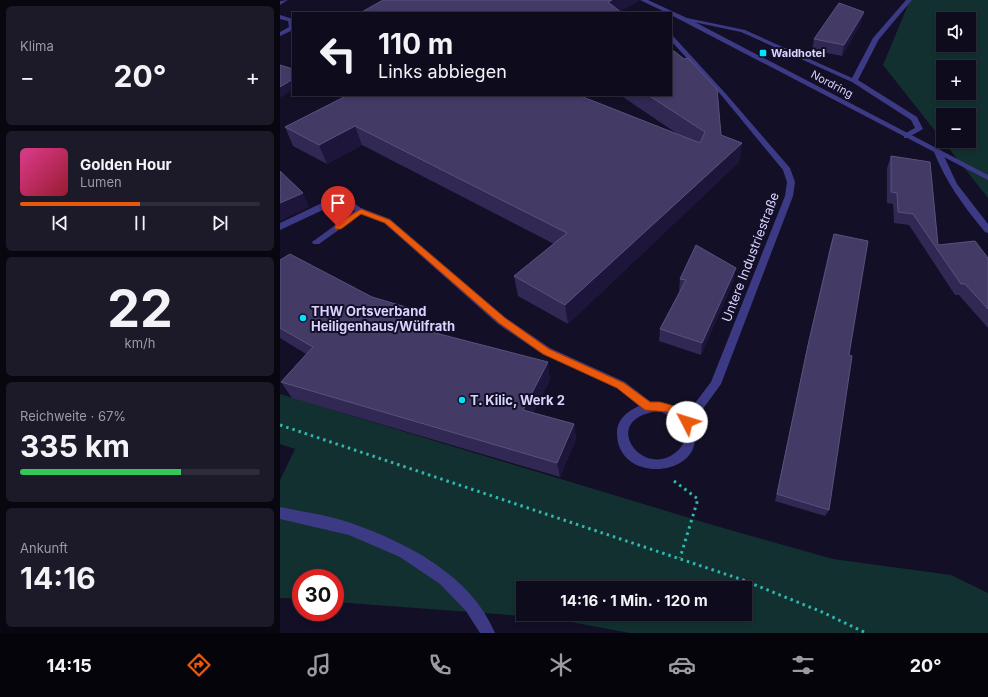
<!DOCTYPE html>
<html lang="de">
<meta charset="utf-8">
<style>
body{margin:0;font-family:Inter,sans-serif;background:#1c1929;color:#f1f3f6;height:100vh;display:flex;flex-direction:column;font-size:15px;white-space:nowrap}
*{box-sizing:border-box;margin:0}
p{font-size:13px;color:#9b9ba3}
.icon{flex:none;width:22px;height:22px;fill:none;stroke:currentColor;stroke-width:2;stroke-linecap:round;stroke-linejoin:round}
.map{position:relative;flex:1;overflow:hidden}
.side{display:flex;flex-direction:column;gap:6px;padding:6px;background:#08060f;width:280px}
.side>*{flex:none}
.banner{position:absolute;left:12px;top:12px;width:380px;height:84px;border-radius:0px;box-shadow:0 2px 6px #0003,0 0 0 1px #2e2b3b;background:#0e0b1c;color:#f1f3f6;overflow:hidden}
.fabs{position:absolute;left:656px;top:12px;display:grid;gap:8px}
.fabs a{display:grid;place-items:center;width:40px;height:40px;border-radius:0px;background:#0e0b1c;box-shadow:0 2px 6px #0003,0 0 0 1px #2e2b3b;font-size:20px}
.speed{position:absolute;left:12px;top:569px;display:flex;gap:8px;font-size:20px;font-weight:700;text-align:center}
.speed>*{display:grid;place-content:center;width:52px;height:52px;border-radius:50%;background:#0e0b1c;box-shadow:0 2px 6px #0003,0 0 0 1px #2e2b3b;line-height:1}
.speed .limit{border:6px solid #d22;background:#fff;color:#111}
.pin{position:absolute;display:grid;place-items:center;width:34px;height:34px;color:#fff;margin:-41px -17px;border-radius:50% 50% 50% 0;rotate:-45deg;box-shadow:0 0 4px #0007}
.pin .icon{rotate:45deg}
.me{position:absolute;width:44px;margin:-22px;rotate:310deg;stroke-linejoin:round;filter:drop-shadow(0 0 3px #0008)}
.turn{display:flex;align-items:center;gap:14px;height:84px;padding:0 20px;font-size:18px}
.turn .icon{width:52px;height:52px;stroke-width:2.5}
.turn b{display:block;font-size:28px;line-height:34px}
.big{font-size:30px;font-weight:700;line-height:1.1}
.side .tile{flex:1;display:flex;flex-direction:column;justify-content:center;gap:6px;min-width:0;padding:0 14px;border-radius:6px;background:#1c1929}
.side .dial{align-items:center;gap:0}
.dial b{font-size:52px;line-height:1}
.song{display:flex;align-items:center;gap:12px}
.cover{width:48px;height:48px;border-radius:6px;background:linear-gradient(135deg,hsl(330 70% 55%),hsl(350 70% 35%))}
.played{height:4px;border-radius:2px;background:linear-gradient(90deg,#ea580c 50%,#2e2b3b 50%)}
.keys{display:flex;justify-content:space-around;direction:ltr}
.heat{display:flex;justify-content:space-between;align-items:center;font-size:22px;direction:ltr}
.charge{height:6px;border-radius:3px;background:linear-gradient(90deg,#34c759 67%,#2e2b3b 0)}
.trip{position:absolute;left:236px;top:581px;width:236px;height:40px;border-radius:0px;background:#0e0b1c;box-shadow:0 2px 6px #0003,0 0 0 1px #2e2b3b;font-weight:700;line-height:40px;text-align:center}
.menu{display:flex;height:64px;justify-content:space-around;align-items:center;background:#06040b;color:#9b9ba3}
.menu .icon{width:28px;height:28px}
.menu .selected{color:#ea580c}
.menu b{font-size:18px;color:#f1f3f6}
main{display:flex;flex:1;min-height:0}
.map>svg:first-child{display:block}
.green{fill:#12302f;fill-rule:evenodd}
.lines{fill:none;stroke-linecap:round;stroke-linejoin:round}
.path{stroke:#2fb8b0;stroke-width:3;stroke-dasharray:2.5 4;stroke-linecap:butt}
.service{fill:#3d3a85;fill-rule:evenodd}
.minor{fill:#3d3a85;fill-rule:evenodd}
.tertiary{fill:#3d3a85;fill-rule:evenodd}
.wall{fill:#312854}
.shaded-wall{fill:#1d163a}
.building{fill:#433a66;stroke:#5a527e}
.route{fill:#ea580c;stroke:#983908}
.poi-dot{fill:#00e5ff;stroke:#130f26;stroke-width:1.5}
.labels{text-anchor:middle;stroke-width:4;stroke-linejoin:round;paint-order:stroke}
.far-poi-label{font-size:11px;font-weight:bold;fill:#d9d4ff;stroke:#130f26;text-anchor:start}
.far-street-label{font-size:11px;fill:#d9d4ff;stroke:#130f26}
.street-label{font-size:13px;fill:#d9d4ff;stroke:#130f26}
.poi-label{font-size:13px;font-weight:bold;fill:#d9d4ff;stroke:#130f26;text-anchor:start}
</style>
<main>
<section class="side">
<div class="tile"><p>Klima</p>
<div class="heat"><a>−</a><b class="big">20°</b><a>+</a></div>
</div>
<div class="tile">
<div class="song"><i class="cover"></i><div><b>Golden Hour</b><p>Lumen</p></div></div>
<div class="played"></div>
<div class="keys"><svg class="icon" aria-label="previous" viewBox="0 0 24 24"><path d="M18 5L8 12l10 7zM5 5v14"/></svg><svg class="icon" aria-label="pause" viewBox="0 0 24 24"><path d="M8 5v14M16 5v14"/></svg><svg class="icon" aria-label="next" viewBox="0 0 24 24"><path d="M6 5l10 7-10 7zM19 5v14"/></svg></div>
</div>
<div class="tile dial"><b>22</b><p>km/h</p></div>
<div class="tile"><p>Reichweite · 67%</p><b class="big">335 km</b><div class="charge"></div></div>
<div class="tile"><p>Ankunft</p><b class="big">14:16</b></div>
</section>
<div class="map">
<svg width="708" height="633" viewBox="0 0 708 633">
<rect width="100%" height="100%" fill="#130f26"/>
<!-- green -->
<path class="green" d="M 630,0 L 708,0 L 708,198 L 603,65 ZM 663,19 L 689,19 L 689,45 L 663,45 ZM 663,67 L 689,67 L 689,93 L 663,93 ZM 663,115 L 689,115 L 689,141 L 663,141 Z
M 0,394 L 436,526 L 553,559 L 671,575 L 708,593 L 708,633 L 350,633 L 269,618 L 55,602 L 55,578 L 21,578 L 21,599 L 0,598 L 0,480 L 15,449 L 0,444 ZM 243,588 L 465,588 L 465,614 L 243,614 Z"/>
<g class="lines">
<!-- path -->
<path class="path" d="M 0,425 L 463,580 L 542,612 L 586,633
M 394,481 L 418,499 L 400,558
M 446,588 L 463,580
M 364,620 L 391,614"/>
<!-- service -->
<path class="service" d="M 8,0 L 0,5 L 0,1 Z
M 0,15 L 13,19 L 13,30 L 0,36 L 0,32 L 9,27 L 8,21 L 0,19 Z
M 63,195 L 85,211 L 39,244 L 33,244 L 32,242 L 75,211 L 62,201 L 0,230 L 0,223 L 42,203 Z"/>
<!-- minor -->
<path class="minor" d="M 626,0 L 632,0 L 599,39 L 578,80 L 637,117 L 643,129 L 627,138 L 624,138 L 624,134 L 635,128 L 631,120 L 572,82 L 461,32 L 404,20 L 407,18 L 465,30 L 572,78 L 593,38 Z
M 391,35 L 393,36 L 446,94 L 510,168 L 515,182 L 513,196 L 441,384 L 412,424 C 433,476 337,488 337,433 C 337,419 348,411 359,406 L 337,388 L 262,354 L 218,324 L 104,223 L 78,213 L 77,211 L 81,208 L 110,219 L 226,318 L 270,348 L 345,382 L 371,402 C 384,401 396,406 406,415 L 431,382 L 505,196 L 507,182 L 503,170 L 442,96 L 391,41 ZM 379,411 C 397,418 417,436 395,453 C 361,479 318,418 379,411 Z
M 655,150 L 661,150 L 662,152 L 677,184 L 708,224 L 708,233 L 705,232 C 684,207 666,182 654,152 Z"/>
<!-- tertiary -->
<path class="tertiary" d="M 360,0 L 368,0 L 409,19 L 708,175 L 708,180 L 391,15 L 391,13 L 387,13 Z
M 0,507 C 23,512 49,515 71,523 C 127,543 191,575 215,633 L 200,633 L 186,611 L 160,584 L 120,557 L 69,535 L 0,519 Z"/>
</g>
<!-- wall -->
<path class="wall" d="M 581,23 L 562,56 L 532,50 L 534,39 Z
M 68,95 L 399,135 L 340,95 L 391,95 L 441,135 L 462,143 L 459,162 L 288,324 L 238,296 L 234,276 L 274,244 L 82,145 L 47,164 L 13,146 L 5,127 Z
M 611,156 L 658,245 L 708,258 L 708,328 L 679,295 L 675,295 L 629,225 L 614,223 L 613,204 L 607,203 L 607,168 Z
M 554,234 L 569,355 L 549,510 L 545,516 L 495,501 L 526,353 L 551,242 Z
M 0,260 L 92,297 L 129,308 L 135,324 L 133,327 L 270,379 L 253,413 L 294,424 L 296,439 L 280,477 L 12,398 L 1,382 L 26,354 L 0,338 Z
M 400,279 L 454,280 L 421,355 L 379,341 L 380,329 L 400,291 L 399,291 Z"/>
<!-- shaded-wall -->
<path class="shaded-wall" d="M 332,0 L 359,0 L 359,1 L 338,13 L 328,2 Z
M 584,12 L 581,23 L 562,56 L 564,45 Z
M 13,79 L 13,90 L 0,98 L 0,87 Z
M 75,126 L 82,145 L 47,164 L 39,145 Z
M 462,143 L 459,162 L 288,324 L 285,305 Z
M 23,193 L 29,207 L 0,221 L 0,203 Z
M 456,268 L 454,280 L 421,355 L 422,343 Z
M 129,308 L 135,324 L 123,339 L 117,323 Z
M 268,362 L 270,379 L 246,426 L 243,410 Z
M 294,424 L 296,439 L 280,477 L 277,463 Z"/>
<!-- building -->
<path class="building" d="M 103,0 L 332,0 L 328,2 L 342,13 L 80,13 Z
M 559,3 L 584,12 L 564,45 L 534,39 Z
M 391,51 L 394,51 L 404,59 L 408,58 L 437,89 L 441,135 L 462,143 L 285,305 L 234,276 L 287,233 L 75,126 L 39,145 L 5,127 L 68,95 L 298,95 L 420,143 L 425,132 L 368,95 L 391,95 Z
M 0,65 L 13,69 L 13,79 L 0,87 Z
M 611,156 L 650,162 L 658,245 L 695,241 L 708,258 L 708,309 L 685,284 L 681,284 L 633,214 L 618,212 L 617,193 L 611,192 Z
M 0,171 L 23,193 L 0,203 Z
M 554,234 L 588,241 L 569,355 L 572,356 L 549,510 L 497,494 L 528,345 Z
M 416,245 L 456,268 L 422,343 L 380,329 L 406,280 L 400,279 Z
M 10,254 L 92,297 L 129,308 L 117,323 L 268,362 L 243,410 L 294,424 L 277,463 L 1,382 L 33,347 L 0,328 L 0,260 Z"/>
<!-- route -->
<path class="route" d="M 81,209 L 110,220 L 225,318 L 269,349 L 344,383 L 370,402 L 380,402 L 394,406 L 403,411 L 412,422 L 410,425 L 407,427 L 403,425 L 396,417 L 388,412 L 365,410 L 337,388 L 263,354 L 219,323 L 105,223 L 81,214 L 61,229 L 55,229 L 55,225 Z"/>
<!-- markers -->
<g class="poi-dot">
<rect x="479" y="49" width="8" height="8" rx="2"/>
<circle cx="23" cy="318" r="4"/>
<circle cx="182" cy="400" r="4"/>
</g>
<g class="labels">
<!-- far-poi labels -->
<g class="far-poi-label">
<text x="491" y="57">Waldhotel</text>
</g>
<!-- far-street labels -->
<g class="far-street-label">
<text transform="translate(552 84) rotate(28)" y="4">Nordring</text>
</g>
<!-- street labels -->
<g class="street-label">
<text transform="translate(470 257) rotate(-69)" y="5">Untere Industriestraße</text>
</g>
<!-- poi labels -->
<g class="poi-label">
<text x="31" y="316">THW Ortsverband<tspan x="31" dy="15">Heiligenhaus/Wülfrath</tspan></text>
<text x="190" y="405">T. Kilic, Werk 2</text>
</g>
</g>
</svg>
<div class="fabs">
<a><svg class="icon" aria-label="sound" viewBox="0 0 24 24"><path d="M4 9h4l5-4v14l-5-4H4zM17 9q2 3 0 6"/></svg></a>
<a>+</a>
<a>−</a>
</div>
<div class="speed"><div class="limit">30</div></div>
<div class="pin" style="left:58px;top:227px;background:#d93025"><svg class="icon" aria-label="arrive" viewBox="0 0 24 24"><path d="M6 21V4h12l-3 4 3 4H6"/></svg></div>
<svg class="me" style="left:407px;top:422px" viewBox="-20 -20 40 40"><circle r="19" fill="#fff"/><path d="M0-13L10 11 0 6-10 11z" fill="#ea580c"/></svg>
<div class="trip">14:16 · 1 Min. · 120 m</div>
<div class="banner">
<div class="turn"><svg class="icon" aria-label="left" viewBox="0 0 24 24"><path d="M17 20v-9H6M10 6l-5 5 5 5"/></svg><div><b>110 m</b>Links abbiegen</div></div>
</div>
</div>
</main>
<nav class="menu">
<b>14:15</b>
<svg class="icon selected" aria-label="directions" viewBox="0 0 24 24"><path d="M12 3l9 9-9 9-9-9zM9 14v-3h6M13 9l2 2-2 2"/></svg>
<svg class="icon" aria-label="music" viewBox="0 0 24 24"><path d="M9 18V5l10-2v13"/><circle cx="6" cy="18" r="3"/><circle cx="16" cy="16" r="3"/></svg>
<svg class="icon" aria-label="phone" viewBox="0 0 24 24"><path d="M5 4h4l2 5-3 2q2 4 5 5l2-3 5 2v4C11 20 4 13 5 4z"/></svg>
<svg class="icon" aria-label="climate" viewBox="0 0 24 24"><path d="M12 3v18M4 7l16 10M4 17L20 7"/></svg>
<svg class="icon" aria-label="car" viewBox="0 0 24 24"><path d="M5 17H2v-5l4-1 3-4h7l3 4 3 1v5h-3M9 17h6M6 11h13"/><circle cx="7" cy="17" r="2"/><circle cx="17" cy="17" r="2"/></svg>
<svg class="icon" aria-label="filters" viewBox="0 0 24 24"><path d="M4 7h16M4 17h16"/><circle cx="9" cy="7" r="2"/><circle cx="15" cy="17" r="2"/></svg>
<b>20°</b>
</nav>
